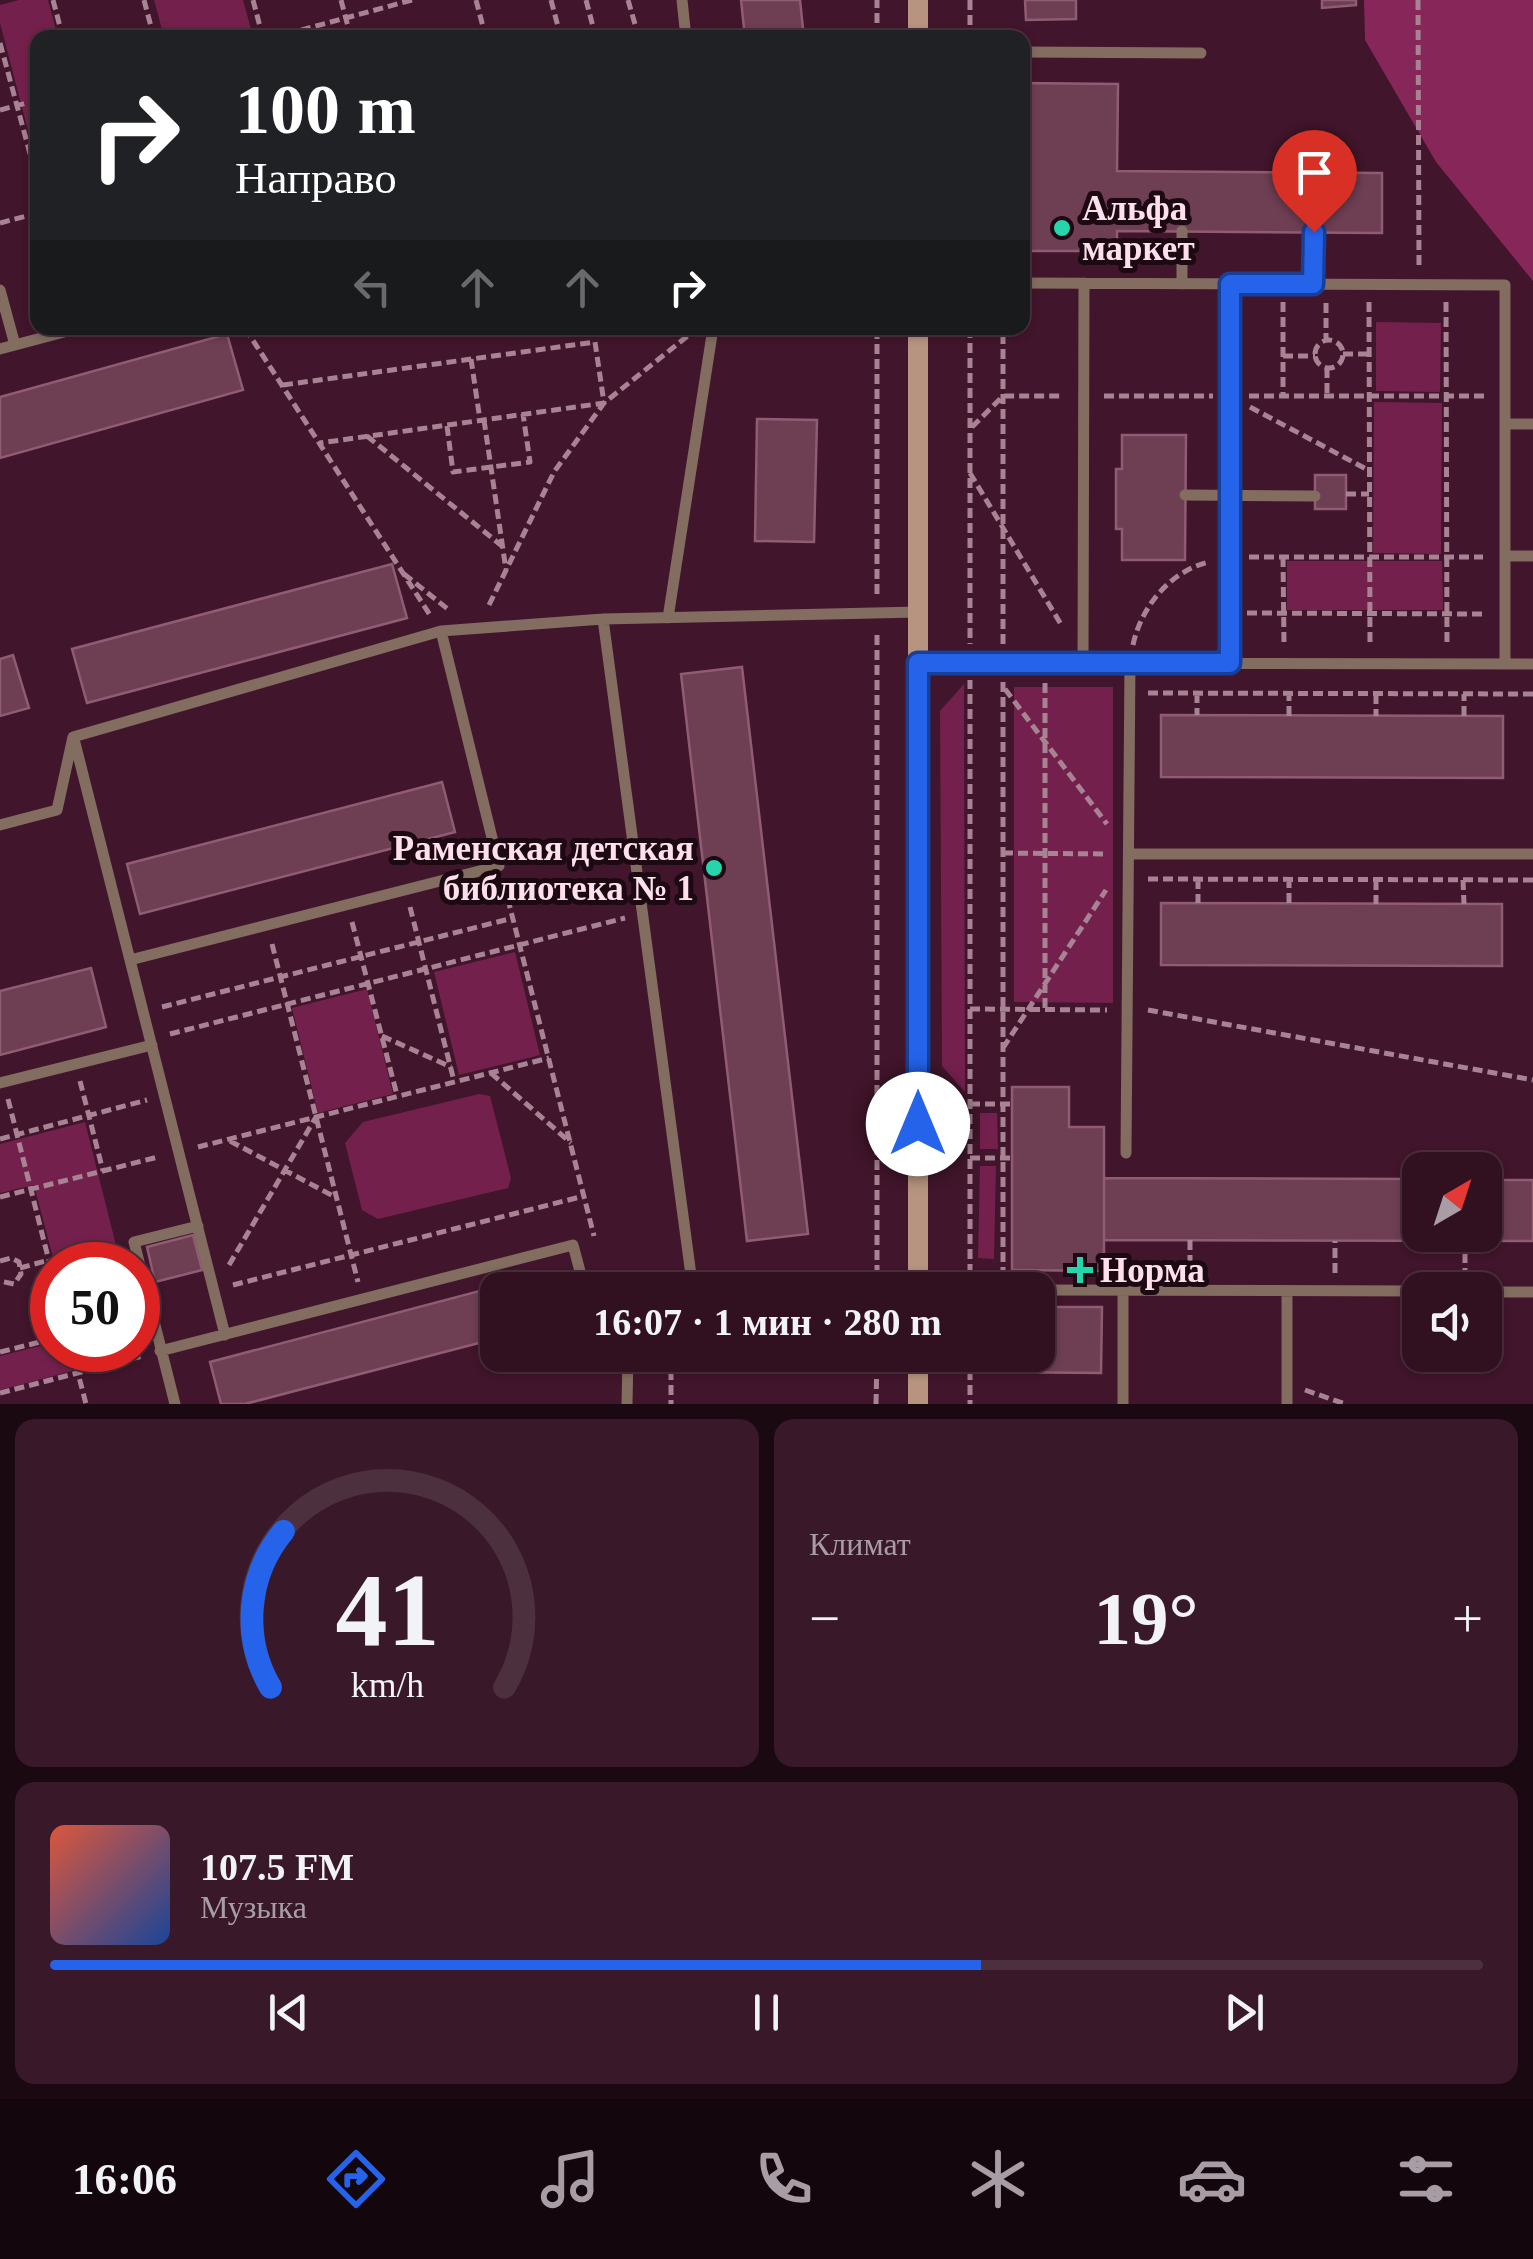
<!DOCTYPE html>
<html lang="ru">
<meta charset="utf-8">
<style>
body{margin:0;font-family:"Times New Roman",serif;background:#391929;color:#f1f3f6;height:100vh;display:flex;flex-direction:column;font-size:38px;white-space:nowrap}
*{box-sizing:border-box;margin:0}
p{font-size:32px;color:#a89da5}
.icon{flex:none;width:55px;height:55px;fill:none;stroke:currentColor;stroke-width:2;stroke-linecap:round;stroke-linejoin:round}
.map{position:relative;height:1404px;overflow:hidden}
.drawer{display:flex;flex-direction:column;gap:15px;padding:15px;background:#1b0912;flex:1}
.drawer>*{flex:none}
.banner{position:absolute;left:30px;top:30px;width:1000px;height:305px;border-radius:20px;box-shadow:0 2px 8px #0004,0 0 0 2px #4c303e;background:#202124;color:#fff;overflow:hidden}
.needle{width:65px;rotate:39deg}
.controls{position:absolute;left:1402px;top:1152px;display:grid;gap:20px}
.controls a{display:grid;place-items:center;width:100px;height:100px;border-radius:20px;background:#311020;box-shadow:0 2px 8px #0004,0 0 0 2px #4c303e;font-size:50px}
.speed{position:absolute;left:30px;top:1242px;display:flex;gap:20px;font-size:50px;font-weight:700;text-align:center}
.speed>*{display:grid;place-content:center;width:130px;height:130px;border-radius:50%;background:#311020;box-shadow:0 2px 8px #0004,0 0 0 2px #4c303e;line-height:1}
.speed .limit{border:15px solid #d22;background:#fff;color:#111}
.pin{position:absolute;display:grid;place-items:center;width:85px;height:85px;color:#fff;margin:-102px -42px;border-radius:50% 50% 50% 0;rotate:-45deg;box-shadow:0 0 10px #0007}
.pin .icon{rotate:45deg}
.me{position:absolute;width:110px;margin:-55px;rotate:0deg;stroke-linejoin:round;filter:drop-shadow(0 0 8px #0008)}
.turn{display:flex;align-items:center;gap:35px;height:210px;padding:0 40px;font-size:45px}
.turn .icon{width:130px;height:130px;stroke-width:2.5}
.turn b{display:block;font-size:70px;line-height:85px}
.lanes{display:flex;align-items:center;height:95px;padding:0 40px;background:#0003;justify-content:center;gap:50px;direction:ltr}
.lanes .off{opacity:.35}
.big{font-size:75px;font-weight:700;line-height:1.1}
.drawer .widget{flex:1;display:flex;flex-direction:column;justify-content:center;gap:15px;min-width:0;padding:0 35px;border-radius:20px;background:#391929}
.drawer .dial{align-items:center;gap:0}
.dial svg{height:260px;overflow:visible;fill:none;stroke:#4c303e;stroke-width:7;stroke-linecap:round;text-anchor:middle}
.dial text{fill:#f1f3f6;stroke:none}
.song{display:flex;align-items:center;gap:30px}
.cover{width:120px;height:120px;border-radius:15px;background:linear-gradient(135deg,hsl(10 70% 55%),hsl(220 70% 35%))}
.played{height:10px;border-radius:5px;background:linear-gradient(90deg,#2563eb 65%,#4c303e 65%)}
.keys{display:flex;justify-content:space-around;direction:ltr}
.heat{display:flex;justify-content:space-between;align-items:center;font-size:55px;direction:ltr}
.drawer .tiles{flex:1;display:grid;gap:15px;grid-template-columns:1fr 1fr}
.widget:last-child{grid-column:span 2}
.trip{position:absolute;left:480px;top:1272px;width:575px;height:100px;border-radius:20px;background:#311020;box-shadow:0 2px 8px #0004,0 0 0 2px #4c303e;font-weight:700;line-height:100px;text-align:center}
.menu{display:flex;height:160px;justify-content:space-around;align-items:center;background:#14060d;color:#a89da5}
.menu .icon{width:70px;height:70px}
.menu .on{color:#2563eb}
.menu b{font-size:45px;color:#f1f3f6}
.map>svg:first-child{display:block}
.green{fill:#74204c}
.forest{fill:#872659}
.building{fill:#6e3e53;stroke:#905c73;stroke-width:2.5}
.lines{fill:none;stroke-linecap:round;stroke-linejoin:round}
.path{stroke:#a88394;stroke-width:5;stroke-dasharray:10 5;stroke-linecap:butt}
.service{stroke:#826d60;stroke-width:11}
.secondary{stroke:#b69480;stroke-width:20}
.route-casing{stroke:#184099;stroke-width:25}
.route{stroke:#2563eb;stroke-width:18}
.poi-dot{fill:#27d5ad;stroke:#1c0912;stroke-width:4}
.labels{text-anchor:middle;stroke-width:10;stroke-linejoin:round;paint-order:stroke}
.poi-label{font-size:35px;font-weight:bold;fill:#fee0ec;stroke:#1c0912;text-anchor:start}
</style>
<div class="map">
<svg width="1533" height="1404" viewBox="0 0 1533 1404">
<rect width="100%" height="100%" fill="#41152b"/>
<!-- green -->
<path class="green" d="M 19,0 L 48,0 L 58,37 L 38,38 L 37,165 L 0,23 L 0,5 Z
M 154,0 L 243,0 L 252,33 L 234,37 L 164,37 Z
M 1376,322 L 1441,323 L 1440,392 L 1376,391 Z
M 1374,402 L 1442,403 L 1441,554 L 1373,553 Z
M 1287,561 L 1442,561 L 1443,610 L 1287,610 Z
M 964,684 L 965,1092 L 942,1066 L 940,711 Z
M 1014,687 L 1113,687 L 1113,1003 L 1014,1002 Z
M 515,952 L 540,1055 L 459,1075 L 434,972 Z
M 367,989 L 393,1094 L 318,1113 L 292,1008 Z
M 479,1094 L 490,1096 L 511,1178 L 508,1188 L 378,1219 L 362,1210 L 345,1143 L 363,1122 Z
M 980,1113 L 997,1113 L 998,1149 L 980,1149 Z
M 85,1122 L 121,1265 L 55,1265 L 34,1185 L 0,1193 L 0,1144 Z
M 980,1166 L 996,1166 L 994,1259 L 978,1258 Z
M 52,1343 L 52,1350 L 67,1350 L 72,1371 L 0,1390 L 0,1356 Z"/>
<!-- forest -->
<path class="forest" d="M 1364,0 L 1533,0 L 1533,281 L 1436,162 L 1365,40 Z"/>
<!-- building -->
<path class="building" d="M 741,0 L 800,0 L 804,38 L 745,38 Z
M 1025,0 L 1076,0 L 1076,19 L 1026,20 Z
M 1322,0 L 1356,0 L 1356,5 L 1322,8 Z
M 1022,83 L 1118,84 L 1117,171 L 1382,173 L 1382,233 L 1117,231 L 1117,251 L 1022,251 Z
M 227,334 L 243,390 L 0,458 L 0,397 Z
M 757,419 L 817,420 L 814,542 L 755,541 Z
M 1122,435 L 1186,435 L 1185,560 L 1122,560 L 1122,529 L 1116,529 L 1116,469 L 1122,469 Z
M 1315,475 L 1346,475 L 1346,509 L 1315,509 Z
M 392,564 L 407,618 L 87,703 L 72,649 Z
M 13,655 L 29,708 L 0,716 L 0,659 Z
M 742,667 L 808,1234 L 747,1241 L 681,674 Z
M 1161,715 L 1503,716 L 1503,778 L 1161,777 Z
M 442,782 L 455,832 L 140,914 L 127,864 Z
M 1161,903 L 1502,904 L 1502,966 L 1161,965 Z
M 91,968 L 106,1027 L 0,1055 L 0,991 Z
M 1012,1087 L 1069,1087 L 1069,1127 L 1104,1127 L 1104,1271 L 1012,1270 Z
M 1104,1178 L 1420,1179 L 1420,1235 L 1485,1235 L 1485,1180 L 1533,1180 L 1533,1241 L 1104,1240 Z
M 193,1235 L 202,1270 L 155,1282 L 147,1247 Z
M 533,1277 L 536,1290 L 498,1290 L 498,1338 L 245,1404 L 221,1404 L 210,1362 Z
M 1038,1307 L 1102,1307 L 1101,1373 L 1000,1372 L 1001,1355 L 1038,1355 Z"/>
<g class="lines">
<!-- path -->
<path class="path" d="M 53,0 L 63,38
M 144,0 L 154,38
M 253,0 L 263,38
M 341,0 L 351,38
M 476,0 L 486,38
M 551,0 L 561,38
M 586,0 L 596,38
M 628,0 L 639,38
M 970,0 L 970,38
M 1418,0 L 1419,266
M 272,38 L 412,0
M 877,38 L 877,0
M 0,43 L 38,183
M 0,110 L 38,100
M 0,223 L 38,213
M 1283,302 L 1283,396
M 1369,302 L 1370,646
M 1446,302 L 1447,646
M 1326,303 L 1326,340
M 245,328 L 430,615
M 970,328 L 970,644
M1315 354a14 14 0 1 1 28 0a14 14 0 1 1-28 0Z
M 1343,354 L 1369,354
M 1283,356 L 1315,356
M 471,359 L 480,420
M 1327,368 L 1327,395
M 283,385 L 595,342 L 604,403 L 320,443
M 1104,396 L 1213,396
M 1249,396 L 1488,396
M 1250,407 L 1368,470
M 484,420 L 506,570
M 447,426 L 453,472 L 530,462 L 523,414
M 972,427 L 1003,396 L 1063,396
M 367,436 L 502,546
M 970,473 L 1062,626
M 1346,494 L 1369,494
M 1249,557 L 1483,557
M 1283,557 L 1284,644
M 404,574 L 449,610
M 877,594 L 877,328
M 489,605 L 554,472 L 604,403 L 690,334
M 1247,613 L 1486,614
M 1003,644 L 1003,328
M 1133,645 C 1141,607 1170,571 1209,562
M 1045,683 L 1045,1010
M 1005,689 L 1107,824
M 1148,693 L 1533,694
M 1197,693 L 1197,715
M 1376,694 L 1376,716
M 1289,716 L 1289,694
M 1464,716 L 1464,694
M 1003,853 L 1107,854
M 1148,879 L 1533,880
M 1198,879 L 1198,903
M 1376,880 L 1376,904
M 1463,880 L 1464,904
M 504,884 L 594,1236
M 1289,903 L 1289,879
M 410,907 L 454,1081
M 352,922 L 397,1095
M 272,944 L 358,1282
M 162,1007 L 513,918
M 970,1009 L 1107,1010
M 1148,1010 L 1533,1080
M 170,1034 L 625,918
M 382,1036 L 451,1067
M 1003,1048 L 1106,890
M 491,1073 L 571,1143
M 80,1081 L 103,1171
M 8,1099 L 52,1273
M 970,1104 L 1012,1104
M 0,1139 L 147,1100
M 230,1141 L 335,1197
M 198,1147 L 549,1058
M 970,1158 L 1012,1158
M 0,1197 L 158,1157
M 1190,1240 L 1190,1272
M 0,1261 L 11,1258 L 19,1262 L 21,1274 L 14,1284 L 0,1281
M 229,1265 L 316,1117
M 20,1268 L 49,1260
M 1335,1273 L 1335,1241
M 970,1274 L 970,680
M 976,1277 L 1025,1277
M 1003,1277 L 1003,680
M 1465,1278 L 1465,1241
M 1436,1279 L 1470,1279
M 233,1285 L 584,1196
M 877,1290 L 877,630
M 72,1350 L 86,1404
M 0,1352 L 52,1339
M 671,1355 L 671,1404
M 970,1355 L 970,1404
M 1305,1390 L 1345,1404
M 0,1393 L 143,1356
M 876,1404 L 877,1355"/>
<!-- service -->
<path class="service" d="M 682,0 L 686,38
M 1022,52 L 1201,53
M 1022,283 L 1505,285 L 1505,664
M 1182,284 L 1182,231
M 1313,284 L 1314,232
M 0,290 L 15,345
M 0,349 L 79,328
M 1505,424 L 1533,424
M 1185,495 L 1315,496
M 1505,556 L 1533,556
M 668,618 L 713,328
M 603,619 L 693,1290
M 918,663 L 1533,664
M 1083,663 L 1084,283
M 1230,663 L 1230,284
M 75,743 L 225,1335
M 0,825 L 57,810 L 73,737 L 441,631 L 603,619 L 918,612
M 1130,854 L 1533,854
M 130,960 L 499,866 L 441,631
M 0,1083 L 152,1045
M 1126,1153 L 1130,663
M 918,1290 L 960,1290
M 1038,1290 L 1420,1291
M 1485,1292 L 1533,1292
M 160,1351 L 573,1245 L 585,1290
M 175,1404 L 134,1242 L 198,1226
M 627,1404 L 628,1355
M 1123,1404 L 1123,1291
M 1287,1404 L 1287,1291"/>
<!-- secondary -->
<path class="secondary" d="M 918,0 L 918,38
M 918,1290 L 918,328
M 918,1404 L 918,1355"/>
</g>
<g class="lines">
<!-- route casing -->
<g class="route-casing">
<path id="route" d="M 918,1124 L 918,663 L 1230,663 L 1230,284 L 1313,284 L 1314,232"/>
</g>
<!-- route -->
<use href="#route" class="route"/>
</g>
<!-- markers -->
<g class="poi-dot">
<circle cx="1062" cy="228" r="10"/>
<circle cx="714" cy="868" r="10"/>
<path d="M1075 1255h10v10h10v10h-10v10h-10v-10h-10v-10h10z"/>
</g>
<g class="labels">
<!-- poi labels -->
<g class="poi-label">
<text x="1082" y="220">Альфа<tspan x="1082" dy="40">маркет</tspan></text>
<text x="694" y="860" text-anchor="end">Раменская детская<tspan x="694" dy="40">библиотека № 1</tspan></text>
<text x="1100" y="1282">Норма</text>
</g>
</g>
</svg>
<div class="controls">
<a><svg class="needle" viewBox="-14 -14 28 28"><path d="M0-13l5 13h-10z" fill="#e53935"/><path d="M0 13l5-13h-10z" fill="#a89da5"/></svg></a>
<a><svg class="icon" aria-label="sound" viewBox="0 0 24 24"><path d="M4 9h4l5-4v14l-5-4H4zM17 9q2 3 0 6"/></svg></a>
</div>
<div class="speed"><div class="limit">50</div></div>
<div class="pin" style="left:1314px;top:232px;background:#d93025"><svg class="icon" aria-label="arrive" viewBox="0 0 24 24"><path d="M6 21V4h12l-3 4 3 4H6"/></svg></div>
<svg class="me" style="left:918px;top:1124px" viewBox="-20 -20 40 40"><circle r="19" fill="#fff"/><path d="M0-13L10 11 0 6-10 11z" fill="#2563eb"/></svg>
<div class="trip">16:07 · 1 мин · 280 m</div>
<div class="banner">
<div class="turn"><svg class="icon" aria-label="right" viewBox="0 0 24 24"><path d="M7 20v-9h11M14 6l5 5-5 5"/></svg><div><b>100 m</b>Направо</div></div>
<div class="lanes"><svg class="icon off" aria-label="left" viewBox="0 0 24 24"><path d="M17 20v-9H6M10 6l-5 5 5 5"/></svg><svg class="icon off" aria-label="ahead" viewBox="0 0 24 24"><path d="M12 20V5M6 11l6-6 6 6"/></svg><svg class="icon off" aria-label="ahead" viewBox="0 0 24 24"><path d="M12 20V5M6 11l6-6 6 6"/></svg><svg class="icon" aria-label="right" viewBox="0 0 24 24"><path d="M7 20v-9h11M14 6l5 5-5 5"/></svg></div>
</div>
</div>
<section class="drawer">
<div class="tiles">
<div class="widget dial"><svg viewBox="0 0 100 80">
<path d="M14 69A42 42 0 1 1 86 69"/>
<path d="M14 69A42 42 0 0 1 18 21" stroke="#2563eb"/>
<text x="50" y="56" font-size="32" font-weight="700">41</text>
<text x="50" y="72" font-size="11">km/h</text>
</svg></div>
<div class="widget"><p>Климат</p>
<div class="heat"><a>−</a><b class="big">19°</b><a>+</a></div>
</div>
<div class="widget">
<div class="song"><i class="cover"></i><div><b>107.5 FM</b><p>Музыка</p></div></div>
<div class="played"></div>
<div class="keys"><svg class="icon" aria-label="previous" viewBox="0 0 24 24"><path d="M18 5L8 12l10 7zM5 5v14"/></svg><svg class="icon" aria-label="pause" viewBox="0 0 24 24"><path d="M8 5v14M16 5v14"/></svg><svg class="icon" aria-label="next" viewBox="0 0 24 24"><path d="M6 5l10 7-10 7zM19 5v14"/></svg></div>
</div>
</div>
</section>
<nav class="menu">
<b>16:06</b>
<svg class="icon on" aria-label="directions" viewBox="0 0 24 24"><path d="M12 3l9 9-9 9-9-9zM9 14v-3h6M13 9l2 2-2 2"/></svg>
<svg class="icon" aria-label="music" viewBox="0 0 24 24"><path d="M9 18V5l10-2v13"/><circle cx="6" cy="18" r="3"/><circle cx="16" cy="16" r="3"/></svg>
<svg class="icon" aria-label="phone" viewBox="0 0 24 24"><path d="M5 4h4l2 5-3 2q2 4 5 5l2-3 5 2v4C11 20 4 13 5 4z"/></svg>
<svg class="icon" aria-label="climate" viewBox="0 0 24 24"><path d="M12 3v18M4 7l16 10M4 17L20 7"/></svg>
<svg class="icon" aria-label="car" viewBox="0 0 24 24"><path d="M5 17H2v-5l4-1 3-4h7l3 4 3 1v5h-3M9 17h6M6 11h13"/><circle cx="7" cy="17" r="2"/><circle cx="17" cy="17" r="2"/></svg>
<svg class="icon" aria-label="filters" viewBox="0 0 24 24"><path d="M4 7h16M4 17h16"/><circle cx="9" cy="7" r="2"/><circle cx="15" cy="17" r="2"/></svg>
</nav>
